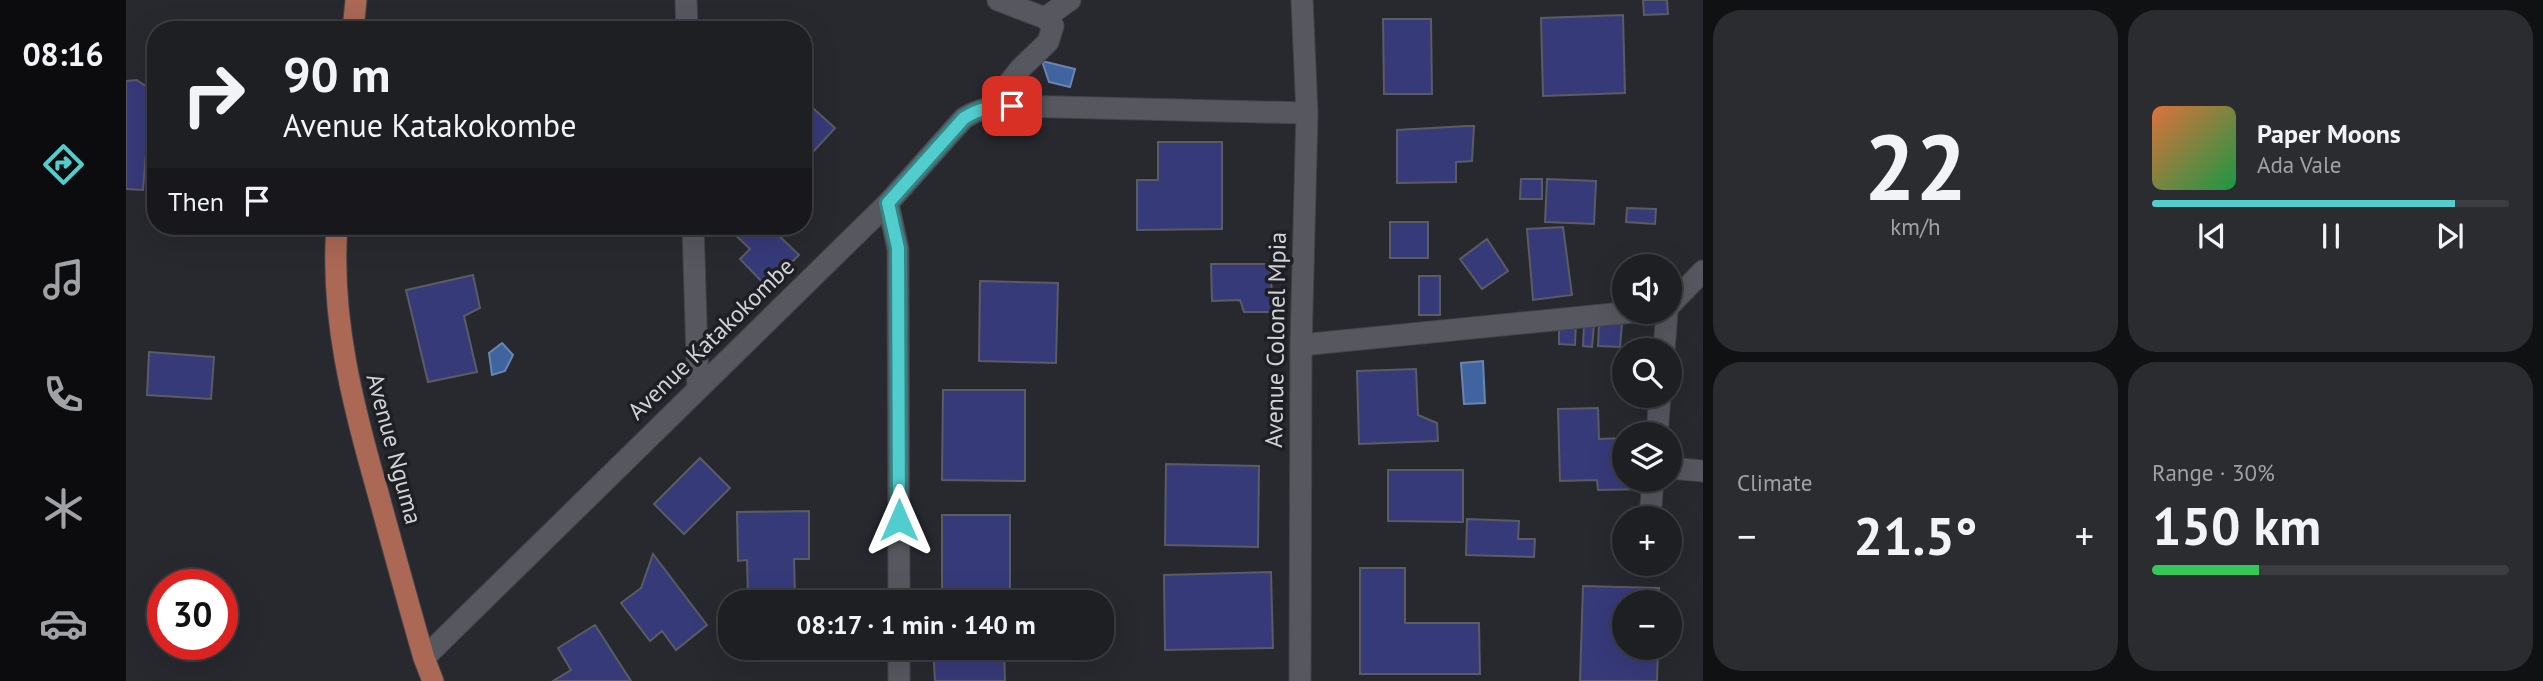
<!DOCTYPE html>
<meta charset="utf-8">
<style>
body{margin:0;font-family:"PT Sans",sans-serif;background:#2b2c30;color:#f1f3f6;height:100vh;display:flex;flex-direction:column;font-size:26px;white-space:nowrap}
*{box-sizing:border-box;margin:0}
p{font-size:23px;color:#a1a2a6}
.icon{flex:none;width:38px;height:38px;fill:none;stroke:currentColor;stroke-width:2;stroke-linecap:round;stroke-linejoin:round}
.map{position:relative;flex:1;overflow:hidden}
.side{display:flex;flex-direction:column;gap:10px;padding:10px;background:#101113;width:840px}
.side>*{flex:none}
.hud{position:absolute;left:21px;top:21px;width:665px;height:214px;border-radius:28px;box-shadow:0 7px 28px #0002,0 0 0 2px #3c3d41;background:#1e1f23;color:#f1f3f6;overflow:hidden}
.tools{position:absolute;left:1486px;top:254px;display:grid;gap:14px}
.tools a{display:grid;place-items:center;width:70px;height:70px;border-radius:50%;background:#1e1f23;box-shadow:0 7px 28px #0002,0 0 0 2px #3c3d41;font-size:35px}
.speed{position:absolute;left:21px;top:569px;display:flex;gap:14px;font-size:35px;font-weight:700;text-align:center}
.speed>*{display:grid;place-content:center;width:91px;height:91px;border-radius:50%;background:#1e1f23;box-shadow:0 7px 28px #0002,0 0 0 2px #3c3d41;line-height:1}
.speed .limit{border:10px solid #d22;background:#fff;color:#111}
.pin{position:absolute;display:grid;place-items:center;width:60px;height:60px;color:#fff;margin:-30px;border-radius:14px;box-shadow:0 4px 10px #0006}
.me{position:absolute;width:77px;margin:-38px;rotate:0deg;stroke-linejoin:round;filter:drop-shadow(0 0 5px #0008)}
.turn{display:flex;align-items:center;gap:24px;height:147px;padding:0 21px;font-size:32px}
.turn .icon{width:91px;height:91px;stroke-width:2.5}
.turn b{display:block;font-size:49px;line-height:60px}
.then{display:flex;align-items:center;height:66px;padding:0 21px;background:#0003;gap:14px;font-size:26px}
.big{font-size:52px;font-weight:600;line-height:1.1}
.side .card{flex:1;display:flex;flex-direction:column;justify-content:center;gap:10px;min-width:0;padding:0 24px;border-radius:28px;background:#2b2c30}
.side .dial{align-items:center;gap:0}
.dial b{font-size:91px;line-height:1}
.song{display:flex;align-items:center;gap:21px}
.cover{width:84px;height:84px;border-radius:10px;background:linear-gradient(135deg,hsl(20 70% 55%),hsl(140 70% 35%))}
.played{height:7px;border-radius:4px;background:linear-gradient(90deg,#52cdcd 85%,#3c3d41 85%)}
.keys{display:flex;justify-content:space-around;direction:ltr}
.heat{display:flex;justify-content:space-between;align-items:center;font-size:38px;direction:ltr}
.charge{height:10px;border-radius:5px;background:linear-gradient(90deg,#34c759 30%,#3c3d41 0)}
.side .tiles{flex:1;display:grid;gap:10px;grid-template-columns:repeat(2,1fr)}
.trip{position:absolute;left:592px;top:590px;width:396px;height:70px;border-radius:28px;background:#1e1f23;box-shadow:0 7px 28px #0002,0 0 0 2px #3c3d41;font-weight:600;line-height:70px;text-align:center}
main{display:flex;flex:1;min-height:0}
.menu{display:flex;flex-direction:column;width:126px;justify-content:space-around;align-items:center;background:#0c0c0e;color:#a1a2a6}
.menu .icon{width:49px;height:49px}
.menu .selected{color:#52cdcd}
.menu b{font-size:32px;color:#f1f3f6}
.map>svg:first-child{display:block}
.water{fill:#3f64a0;stroke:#6b85b0;stroke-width:2}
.building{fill:#373a79;stroke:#5a5c63;stroke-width:2}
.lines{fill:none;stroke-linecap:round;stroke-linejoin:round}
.minor-casing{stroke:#434449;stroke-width:23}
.major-casing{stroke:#434449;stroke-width:23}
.minor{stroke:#57585f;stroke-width:21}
.major{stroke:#aa6855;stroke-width:21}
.route-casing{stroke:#358585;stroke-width:18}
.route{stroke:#52cdcd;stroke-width:12}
.labels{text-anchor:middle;stroke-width:7;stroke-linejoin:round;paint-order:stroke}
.street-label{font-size:24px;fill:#d2d3d7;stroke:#1e1f25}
</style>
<main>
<nav class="menu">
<b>08:16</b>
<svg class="icon selected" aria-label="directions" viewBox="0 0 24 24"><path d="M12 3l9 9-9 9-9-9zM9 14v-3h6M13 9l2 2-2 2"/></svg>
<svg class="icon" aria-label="music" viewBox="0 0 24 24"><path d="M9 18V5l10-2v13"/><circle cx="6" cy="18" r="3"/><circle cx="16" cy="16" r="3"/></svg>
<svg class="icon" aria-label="phone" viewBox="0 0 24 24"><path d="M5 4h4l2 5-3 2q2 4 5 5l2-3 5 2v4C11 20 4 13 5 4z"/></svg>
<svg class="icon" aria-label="climate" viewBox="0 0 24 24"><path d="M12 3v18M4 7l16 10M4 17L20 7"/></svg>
<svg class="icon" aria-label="car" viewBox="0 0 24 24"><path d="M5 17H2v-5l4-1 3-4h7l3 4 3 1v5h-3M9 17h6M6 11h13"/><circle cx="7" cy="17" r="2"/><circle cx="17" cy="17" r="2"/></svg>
</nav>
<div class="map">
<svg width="1577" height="681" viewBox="0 0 1577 681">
<rect width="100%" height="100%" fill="#28292f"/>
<!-- water -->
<path class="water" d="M 916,61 L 949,69 L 944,87 L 923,82 Z
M 376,343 L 387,355 L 379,371 L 366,375 L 363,353 Z
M 1357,361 L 1359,403 L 1338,404 L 1335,363 Z"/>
<!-- building -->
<path class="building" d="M 1517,0 L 1541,0 L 1542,14 L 1518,15 Z
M 1497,15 L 1499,93 L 1417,96 L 1415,18 Z
M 1257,19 L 1305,19 L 1306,94 L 1258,94 Z
M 11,80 L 25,90 L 17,190 L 0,189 L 0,81 Z
M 677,99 L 709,128 L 677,163 Z
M 1341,126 L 1348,126 L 1346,161 L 1330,162 L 1330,182 L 1271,183 L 1271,130 Z
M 1032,142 L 1096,142 L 1096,229 L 1011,230 L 1011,180 L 1032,180 Z
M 1395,179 L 1416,179 L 1416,199 L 1394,199 Z
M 1421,179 L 1470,181 L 1468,224 L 1419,222 Z
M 1501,208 L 1530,209 L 1529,224 L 1500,222 Z
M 1264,222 L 1302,222 L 1302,258 L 1264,258 Z
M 600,226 L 643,226 L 673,255 L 641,287 L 614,259 L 624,249 Z
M 1437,227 L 1446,295 L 1407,300 L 1401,229 Z
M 1361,239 L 1382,271 L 1356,289 L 1334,259 Z
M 1085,264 L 1145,264 L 1146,312 L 1118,312 L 1114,300 L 1086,301 Z
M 347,275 L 354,308 L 338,316 L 351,372 L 302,382 L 280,290 Z
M 1293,276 L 1314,276 L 1314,315 L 1293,315 Z
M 854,281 L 932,283 L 930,363 L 853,361 Z
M 1433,323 L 1450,323 L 1449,345 L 1433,344 Z
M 1473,323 L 1496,324 L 1494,347 L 1472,346 Z
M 1458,324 L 1468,325 L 1466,347 L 1457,346 Z
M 23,352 L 88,357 L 85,399 L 21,395 Z
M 1290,369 L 1292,415 L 1311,423 L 1312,441 L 1233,444 L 1231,371 Z
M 817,390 L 899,390 L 899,481 L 816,480 Z
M 1472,408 L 1473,439 L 1498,438 L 1498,480 L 1524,480 L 1524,489 L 1472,490 L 1471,480 L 1434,481 L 1432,409 Z
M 574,458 L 604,488 L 558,534 L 528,504 Z
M 1040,464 L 1133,466 L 1132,547 L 1039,545 Z
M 1262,470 L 1337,470 L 1337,522 L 1262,521 Z
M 683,511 L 683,559 L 668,559 L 669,595 L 622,596 L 621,560 L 612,561 L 611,512 Z
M 816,515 L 884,515 L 884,602 L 816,602 Z
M 1341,519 L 1393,521 L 1392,539 L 1409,539 L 1408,557 L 1340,555 Z
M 527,554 L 581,625 L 550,650 L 536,631 L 524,641 L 495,603 L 515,588 Z
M 1234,568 L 1279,568 L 1279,623 L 1353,623 L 1354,674 L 1234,674 Z
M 1145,572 L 1147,648 L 1039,650 L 1038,575 Z
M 1457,586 L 1533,588 L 1533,602 L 1498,602 L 1498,648 L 1532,648 L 1531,681 L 1454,681 Z
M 469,625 L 505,681 L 427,681 L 445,670 L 432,648 Z
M 807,648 L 878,648 L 879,681 L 809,681 Z"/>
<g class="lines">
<!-- minor casing -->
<g class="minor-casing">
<path id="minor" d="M 560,0 L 561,30
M 919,18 L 944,0
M 864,107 L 895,68 L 922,42 L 927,26 L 919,18 L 872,0
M 762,203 L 772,249 L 773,602
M 567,226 L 572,389
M 1544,305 L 1577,271
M 1175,345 L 1507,312
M 1538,350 L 1541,312
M 1531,434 L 1534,396
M 1544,468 L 1577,471
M 1524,518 L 1527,480
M 773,648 L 773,681
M 298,658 L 762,203 L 838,118 C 854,108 867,107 886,106 L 1181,113
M 1174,681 L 1175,345 L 1181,113 L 1176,0"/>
</g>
<!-- major casing -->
<g class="major-casing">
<path id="major" d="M 227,30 L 230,0
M 211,226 C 204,317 227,406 252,493 C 267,548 282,603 298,658 L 307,681"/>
</g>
<!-- minor -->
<use href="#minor" class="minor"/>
<!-- major -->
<use href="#major" class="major"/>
</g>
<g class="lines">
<!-- route casing -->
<g class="route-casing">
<path id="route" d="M 773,520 L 772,248 L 762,203 L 838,118 C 854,108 867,106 886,106"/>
</g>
<!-- route -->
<use href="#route" class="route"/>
</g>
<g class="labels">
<!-- street labels -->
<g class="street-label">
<text transform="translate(585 339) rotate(-44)" y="8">Avenue Katakokombe</text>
<text transform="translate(1150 340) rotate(-89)" y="8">Avenue Colonel Mpia</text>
<text transform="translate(268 449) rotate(75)" y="8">Avenue Nguma</text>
</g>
</g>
</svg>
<div class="tools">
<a><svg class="icon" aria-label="sound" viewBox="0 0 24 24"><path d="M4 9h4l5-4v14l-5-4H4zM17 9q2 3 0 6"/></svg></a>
<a><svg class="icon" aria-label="search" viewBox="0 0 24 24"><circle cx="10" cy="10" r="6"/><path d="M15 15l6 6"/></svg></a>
<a><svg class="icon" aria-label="layers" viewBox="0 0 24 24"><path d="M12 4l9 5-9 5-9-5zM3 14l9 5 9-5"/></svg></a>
<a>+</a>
<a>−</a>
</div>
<div class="speed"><div class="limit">30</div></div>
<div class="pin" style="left:886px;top:106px;background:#d93025"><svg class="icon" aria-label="arrive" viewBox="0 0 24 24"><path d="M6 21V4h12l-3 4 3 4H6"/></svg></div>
<svg class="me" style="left:773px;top:520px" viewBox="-20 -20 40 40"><path d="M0-17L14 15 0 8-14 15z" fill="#52cdcd" stroke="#fff" stroke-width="4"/></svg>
<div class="trip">08:17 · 1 min · 140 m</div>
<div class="hud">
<div class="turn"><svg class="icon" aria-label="right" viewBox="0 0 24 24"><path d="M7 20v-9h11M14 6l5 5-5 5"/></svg><div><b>90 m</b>Avenue Katakokombe</div></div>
<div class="then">Then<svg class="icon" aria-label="arrive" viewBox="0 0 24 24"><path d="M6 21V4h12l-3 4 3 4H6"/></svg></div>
</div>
</div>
<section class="side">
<div class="tiles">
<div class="card dial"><b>22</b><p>km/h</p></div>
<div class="card">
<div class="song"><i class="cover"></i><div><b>Paper Moons</b><p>Ada Vale</p></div></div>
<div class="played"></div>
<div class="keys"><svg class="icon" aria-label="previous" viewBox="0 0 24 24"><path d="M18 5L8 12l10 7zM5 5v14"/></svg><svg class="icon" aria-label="pause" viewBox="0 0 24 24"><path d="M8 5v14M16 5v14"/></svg><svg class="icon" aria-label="next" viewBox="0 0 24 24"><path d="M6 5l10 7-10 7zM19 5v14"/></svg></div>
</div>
<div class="card"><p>Climate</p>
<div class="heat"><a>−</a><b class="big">21.5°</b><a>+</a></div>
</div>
<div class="card"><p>Range · 30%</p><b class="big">150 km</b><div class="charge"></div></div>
</div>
</section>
</main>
